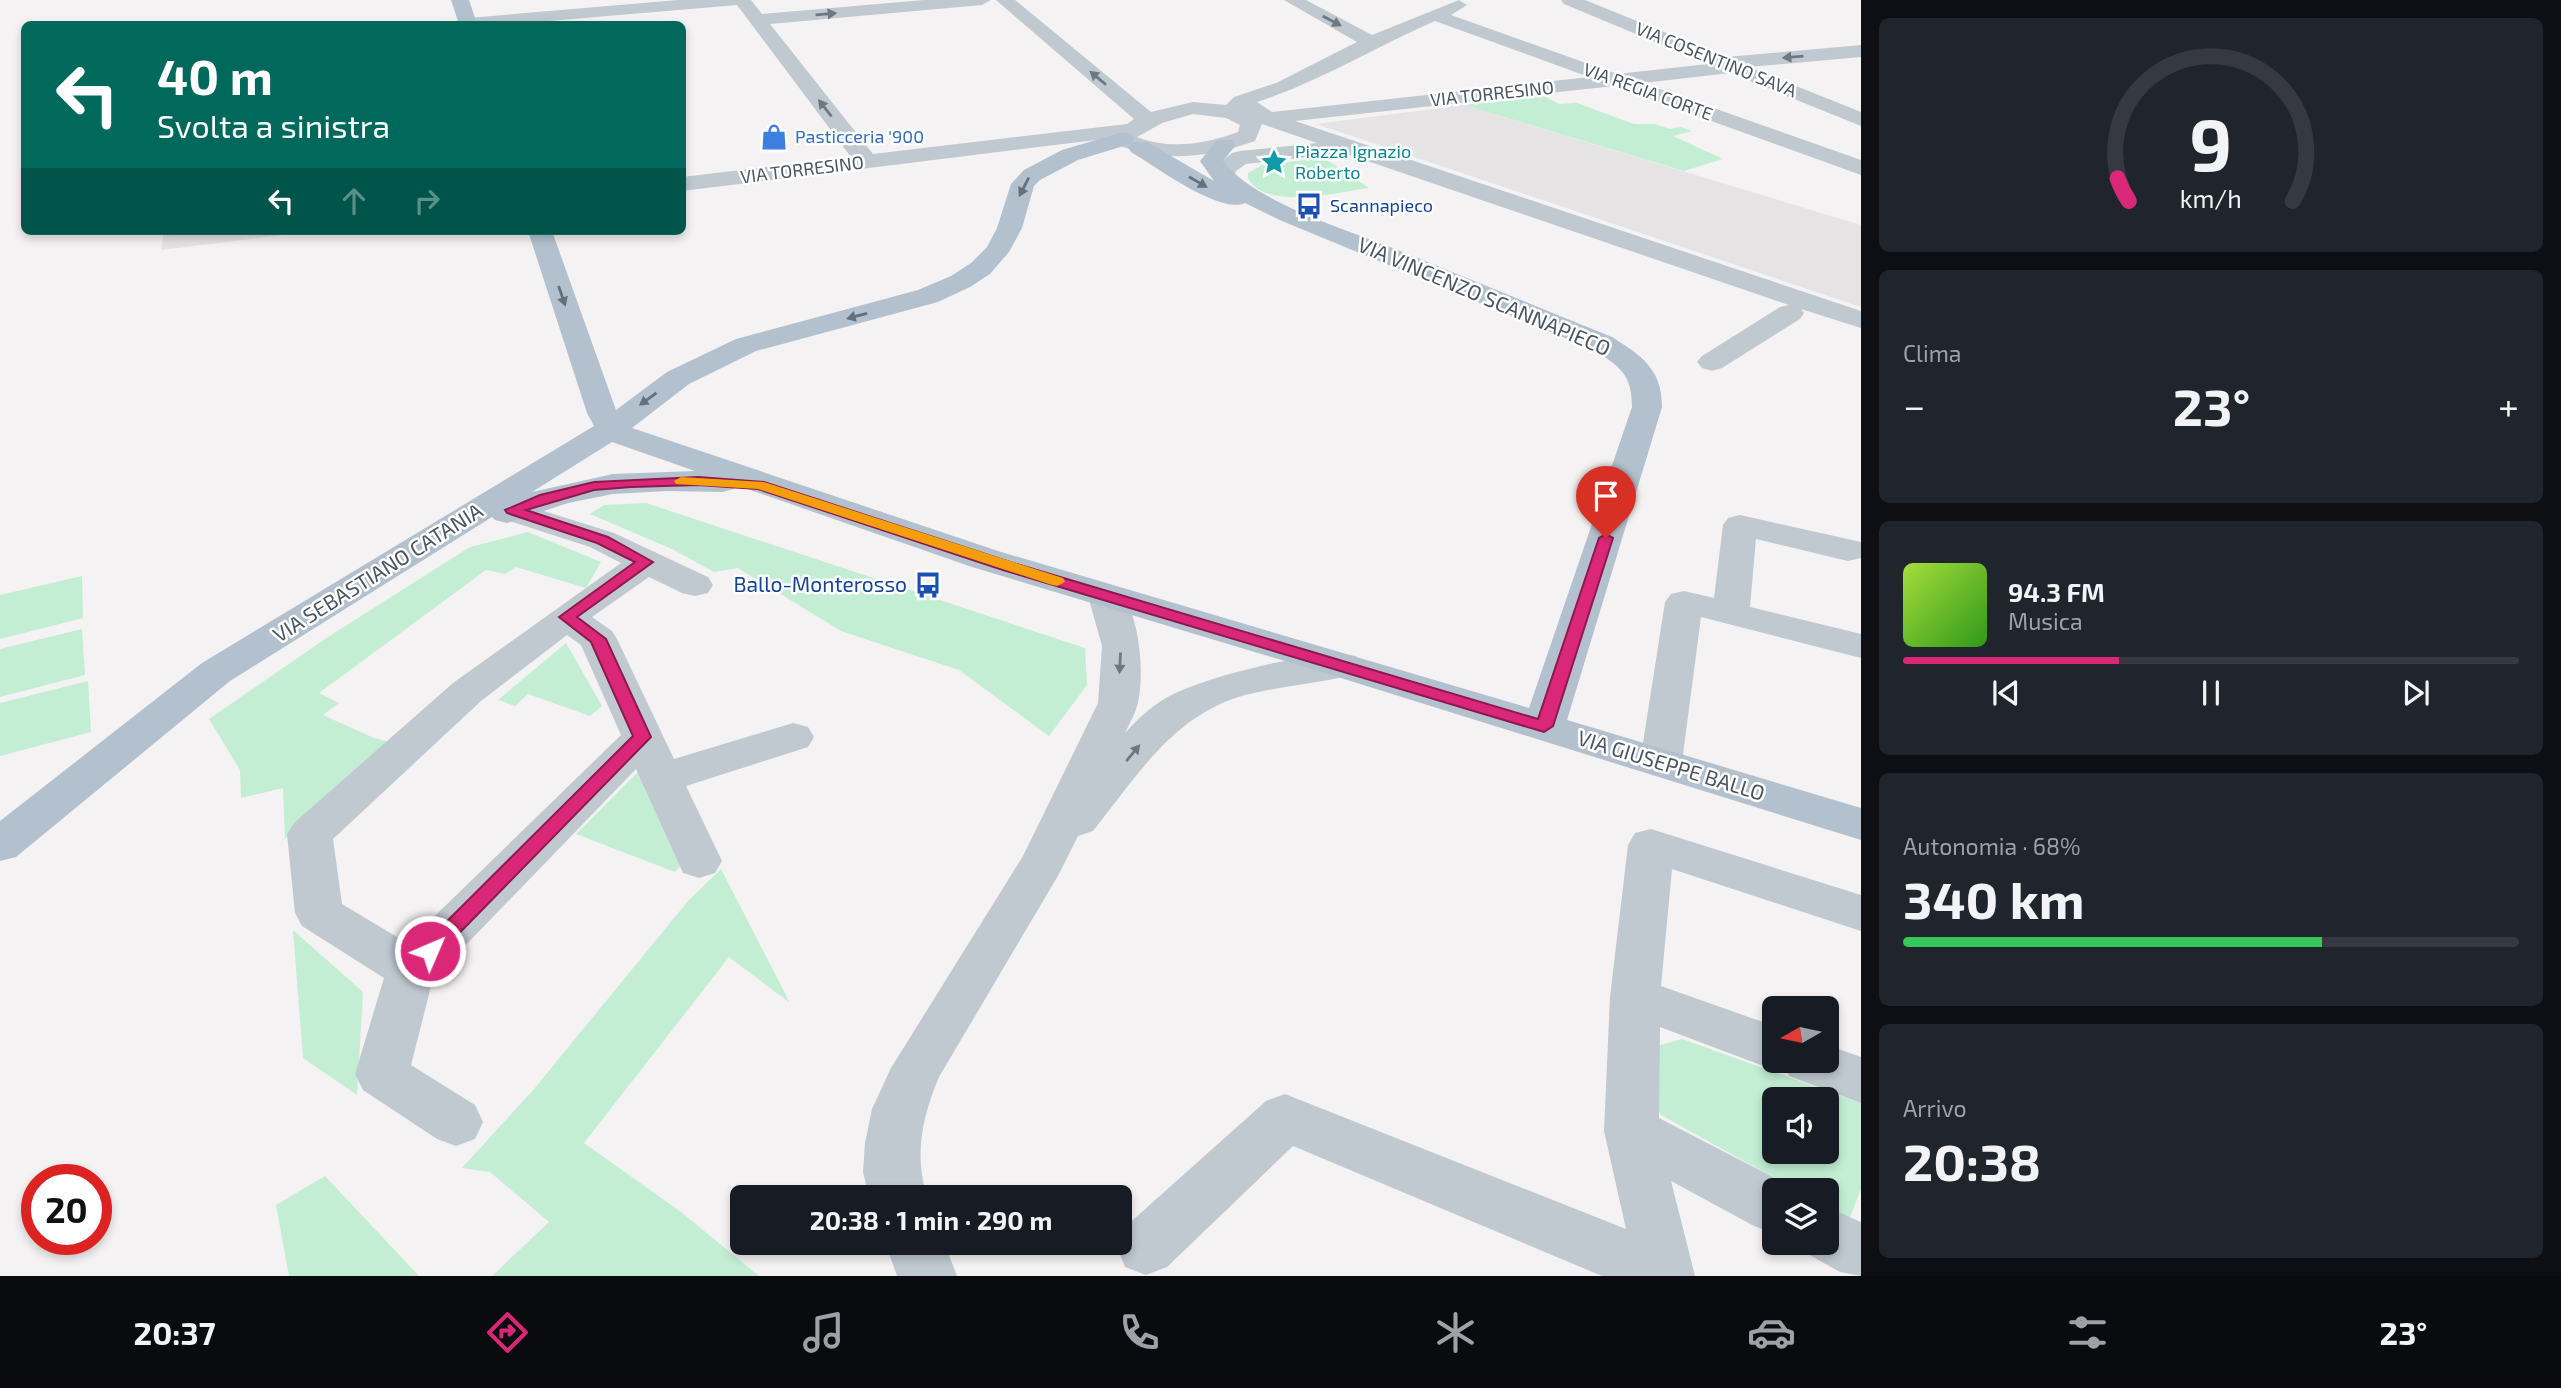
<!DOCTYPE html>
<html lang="it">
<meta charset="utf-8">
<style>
body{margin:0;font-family:"Exo 2",sans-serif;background:#20242c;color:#f1f3f6;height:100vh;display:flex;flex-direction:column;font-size:26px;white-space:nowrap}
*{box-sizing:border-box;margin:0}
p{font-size:23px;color:#9ea1a6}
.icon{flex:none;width:38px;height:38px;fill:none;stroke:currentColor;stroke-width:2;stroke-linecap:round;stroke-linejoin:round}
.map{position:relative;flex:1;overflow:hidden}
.panel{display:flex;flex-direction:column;gap:18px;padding:18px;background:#0d0f14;width:700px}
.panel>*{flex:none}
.banner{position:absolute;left:21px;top:21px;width:665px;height:214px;border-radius:10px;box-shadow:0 4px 10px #0003;background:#00695c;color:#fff;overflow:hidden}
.needle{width:46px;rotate:261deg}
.controls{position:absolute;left:1762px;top:996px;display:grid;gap:14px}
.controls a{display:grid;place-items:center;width:77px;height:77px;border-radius:10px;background:#171b24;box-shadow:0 4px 10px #0003;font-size:35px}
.speed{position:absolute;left:21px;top:1164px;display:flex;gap:14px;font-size:35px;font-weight:700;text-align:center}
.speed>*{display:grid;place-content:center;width:91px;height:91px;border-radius:50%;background:#171b24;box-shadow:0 4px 10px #0003;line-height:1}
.speed .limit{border:10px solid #d22;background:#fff;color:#111}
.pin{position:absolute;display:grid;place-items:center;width:60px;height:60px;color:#fff;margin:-72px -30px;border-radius:50% 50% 50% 0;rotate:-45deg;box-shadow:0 0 7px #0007}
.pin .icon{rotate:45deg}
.me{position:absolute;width:77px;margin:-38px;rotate:45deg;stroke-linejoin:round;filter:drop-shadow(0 0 5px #0008)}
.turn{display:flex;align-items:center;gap:24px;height:147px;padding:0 21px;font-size:32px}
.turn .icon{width:91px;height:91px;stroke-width:2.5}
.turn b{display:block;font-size:49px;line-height:60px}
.lanes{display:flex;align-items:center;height:66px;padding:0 21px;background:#0003;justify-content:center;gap:35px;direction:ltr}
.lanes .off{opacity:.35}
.big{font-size:52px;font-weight:700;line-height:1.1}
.panel .tile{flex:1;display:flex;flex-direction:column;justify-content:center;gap:10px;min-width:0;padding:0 24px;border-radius:10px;background:#20242c}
.panel .dial{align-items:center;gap:0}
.dial svg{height:182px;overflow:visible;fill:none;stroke:#363941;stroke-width:7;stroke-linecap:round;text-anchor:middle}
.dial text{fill:#f1f3f6;stroke:none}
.song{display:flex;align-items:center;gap:21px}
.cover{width:84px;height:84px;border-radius:10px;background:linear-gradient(135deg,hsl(80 70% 55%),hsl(110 70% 35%))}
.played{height:7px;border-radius:4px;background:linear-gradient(90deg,#db2777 35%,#363941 35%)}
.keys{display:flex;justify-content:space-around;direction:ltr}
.heat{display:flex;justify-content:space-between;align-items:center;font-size:38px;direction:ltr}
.charge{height:10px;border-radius:5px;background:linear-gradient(90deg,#34c759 68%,#363941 0)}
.trip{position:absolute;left:730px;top:1185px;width:402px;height:70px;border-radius:10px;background:#171b24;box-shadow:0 4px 10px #0003;font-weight:700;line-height:70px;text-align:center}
.tab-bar{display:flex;height:112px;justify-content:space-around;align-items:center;background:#090b0e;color:#9ea1a6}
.tab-bar .icon{width:49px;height:49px}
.tab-bar .active{color:#db2777}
.tab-bar b{font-size:32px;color:#f1f3f6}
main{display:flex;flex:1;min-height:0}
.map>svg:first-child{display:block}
.education{fill:#e5e3e4}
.green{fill:#c3eed4;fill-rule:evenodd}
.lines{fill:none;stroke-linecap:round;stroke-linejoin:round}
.minor{fill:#c0c9d0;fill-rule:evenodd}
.major{fill:#b3c1cf;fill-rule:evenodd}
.oneway{fill:#6d7881}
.oneway2{fill:#64707b}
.route{fill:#db2777;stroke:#8e194d;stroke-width:2}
.slow{fill:#f59e0b}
.labels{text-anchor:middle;stroke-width:5;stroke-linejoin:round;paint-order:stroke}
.far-street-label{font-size:18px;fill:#4a555f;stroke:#fff}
.far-shop-label{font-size:18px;fill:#366cbe;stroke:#fff;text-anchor:start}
.far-culture-label{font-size:18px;fill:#0d838f;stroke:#fff;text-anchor:start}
.far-transit-label{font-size:18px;fill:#164399;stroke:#fff;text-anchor:start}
.street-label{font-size:21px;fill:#4a555f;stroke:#fff}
.transit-label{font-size:21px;fill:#164399;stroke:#fff;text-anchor:end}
</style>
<main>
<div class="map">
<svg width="1861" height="1276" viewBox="0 0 1861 1276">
<rect width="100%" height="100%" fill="#f4f2f2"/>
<!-- education -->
<path class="education" d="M 1464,105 L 1861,225 L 1861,307 L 1316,124 Z
M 164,231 L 316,231 L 161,250 Z"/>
<!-- green -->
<path class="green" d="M 1544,96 L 1559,104 L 1577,103 L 1634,124 L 1655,124 L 1670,129 L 1681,127 L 1692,131 L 1673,136 L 1723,159 L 1684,171 L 1464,105 Z
M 1324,158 L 1369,188 C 1340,192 1264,211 1248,178 L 1248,173 L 1262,165 Z
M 646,503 L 1085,648 L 1087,685 L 1049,736 L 959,670 L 841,631 L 738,568 L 714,572 L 672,549 L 590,514 L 604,505 Z
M 528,532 L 601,562 L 586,588 L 516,567 L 505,574 L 486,570 L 319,693 L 339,703 L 323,715 L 374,738 L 389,742 L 285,839 L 283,788 L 241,798 L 240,770 L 209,719 L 328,637 L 470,547 Z
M 82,576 L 83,618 L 0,639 L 0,595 Z
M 82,629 L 85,675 L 0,697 L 0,649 Z
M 566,643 L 602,706 L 590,716 L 528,694 L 515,706 L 498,700 Z
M 88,681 L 91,732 L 0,756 L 0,703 Z
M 643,767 L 686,860 L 675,872 L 576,834 Z
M 721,869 L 790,1003 L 729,957 L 584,1143 L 681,1212 L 759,1276 L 492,1276 L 549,1222 L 490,1172 L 462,1168 L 534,1089 L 688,901 Z
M 293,930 L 363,992 L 357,1095 L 303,1058 Z
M 1682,1039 L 1861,1103 L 1861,1189 L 1849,1220 L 1827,1208 L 1827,1190 L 1796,1190 L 1661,1115 L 1652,1099 L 1653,1047 ZM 1774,1099 L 1827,1099 L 1827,1152 L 1774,1152 Z
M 325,1176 L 419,1276 L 289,1276 L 276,1205 Z"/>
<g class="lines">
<!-- minor -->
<path class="minor" d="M 678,0 L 751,0 L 762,14 L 924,0 L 991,0 L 982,5 L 770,24 L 873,154 L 1127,124 L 1134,119 L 996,0 L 1015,0 L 1151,112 L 1193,102 L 1226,105 L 1234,97 L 1276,83 L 1357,42 L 1284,0 L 1306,0 L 1372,35 L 1459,0 L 1467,5 L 1451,15 L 1617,74 L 1708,64 L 1564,4 L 1561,0 L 1585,0 L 1726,57 L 1861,45 L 1861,57 L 1749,67 L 1861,112 L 1861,126 L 1730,73 L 1643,83 L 1861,160 L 1861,175 L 1614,86 L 1295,121 L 1861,311 L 1861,328 L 1801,309 L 1804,313 L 1800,319 L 1722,368 L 1712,371 L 1702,368 L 1697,362 L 1702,356 L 1780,307 L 1789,305 L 1344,153 L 1246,164 L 1236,171 L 1233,181 L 1217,181 L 1214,168 L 1232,153 L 1240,151 L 1317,143 L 1262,124 L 1255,141 C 1208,158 1162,163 1115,144 L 1112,138 L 682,191 L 682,177 L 851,157 L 737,5 L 514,24 L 459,23 L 468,18 ZM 1435,21 L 1589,77 L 1272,112 L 1257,102 C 1319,82 1375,47 1435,21 ZM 1193,114 L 1226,118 L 1240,125 L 1238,132 C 1206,144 1169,150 1137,137 L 1162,123 Z
M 512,501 L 614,533 L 708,577 L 713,585 L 708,593 L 695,596 L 682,593 L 649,577 L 592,617 L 612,631 L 617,639 L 674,759 L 793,723 L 808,727 L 814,737 L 808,747 L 686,786 L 722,861 L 715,873 L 699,878 L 683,873 L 636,769 L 433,979 L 411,1065 L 475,1105 L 483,1122 L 475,1139 L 456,1146 L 437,1139 L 363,1090 L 355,1074 L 384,978 L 302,926 L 295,913 L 287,834 L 294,823 L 453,683 L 621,563 L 590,547 L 500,518 L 495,511 L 500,504 ZM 567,635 L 581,645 L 621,735 L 407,943 L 342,904 L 333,839 L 481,701 Z
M 1740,515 L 1861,542 L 1861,558 L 1848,561 L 1756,539 L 1750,607 L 1861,634 L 1861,658 L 1701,617 L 1682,762 L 1676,772 L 1661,777 L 1646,772 L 1640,762 L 1665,602 L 1671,594 L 1684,591 L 1714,598 L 1723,525 L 1728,518 Z
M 1107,585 L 1120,588 C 1139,616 1145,670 1138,702 C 1136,713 1129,724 1125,733 C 1137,720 1150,707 1166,698 C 1199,678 1320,647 1356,656 L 1362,665 L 1356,674 C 1320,683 1282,686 1245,695 C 1173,715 1137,776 1093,831 L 1078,836 L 1059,874 L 939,1077 C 922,1118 914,1154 927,1197 L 869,1197 L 863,1172 L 865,1143 L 872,1109 L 891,1068 L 1023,856 L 1098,703 L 1102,646 L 1088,596 L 1094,588 Z
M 1651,829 L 1861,895 L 1861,931 L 1672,869 L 1661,986 L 1774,1026 L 1774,1060 L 1827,1060 L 1827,1045 L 1861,1057 L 1861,1103 L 1789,1076 L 1785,1066 L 1774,1070 L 1660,1027 L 1659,1118 L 1794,1188 L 1774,1190 L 1774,1233 L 1754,1226 L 1671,1181 L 1695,1276 L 1602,1276 L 1293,1146 L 1167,1267 L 1146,1275 L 1125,1267 L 1117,1247 L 1125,1227 L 1266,1101 L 1285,1094 L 1626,1229 L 1604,1131 L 1610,997 L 1628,845 L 1635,833 Z
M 1827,1207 L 1861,1222 L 1861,1276 L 1840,1272 L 1806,1253 L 1802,1242 L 1827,1242 Z
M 885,1242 L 944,1242 L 957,1276 L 897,1276 Z"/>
<!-- major -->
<path class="major" d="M 451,0 L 469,0 L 477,24 L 459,24 Z
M 1123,132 L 1131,134 L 1134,139 L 1132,142 L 1147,142 L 1214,181 L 1200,161 L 1217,140 L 1233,140 L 1236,145 L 1223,161 C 1255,203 1348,230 1398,250 C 1469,279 1541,308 1612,337 C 1642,356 1662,369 1662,407 L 1567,720 L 1861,808 L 1861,840 L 1328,674 L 972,567 L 736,485 L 734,489 L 722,492 L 667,491 L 613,494 L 568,503 L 507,523 L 495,520 L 492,517 L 230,681 L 16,857 L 0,861 L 0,821 L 202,663 L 594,426 L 587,413 L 528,231 L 552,231 L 616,410 L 667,372 L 736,339 L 918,290 L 951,276 L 971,263 L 987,247 L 997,228 L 1011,184 L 1024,170 L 1062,150 ZM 1130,144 L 1128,147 L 1131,152 C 1155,166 1220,215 1245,203 L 1282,221 L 1592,349 C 1619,366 1632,373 1632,407 L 1529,708 L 998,551 L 632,428 L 689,384 L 756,351 L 938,302 L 970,287 L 990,274 L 1009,252 L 1022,228 L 1034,186 L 1040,180 L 1078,160 ZM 612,442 L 695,471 L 613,474 L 532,492 Z"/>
</g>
<!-- one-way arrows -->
<defs><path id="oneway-solid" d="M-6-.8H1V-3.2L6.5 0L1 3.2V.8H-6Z" transform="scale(1.75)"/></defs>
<g class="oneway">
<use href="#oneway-solid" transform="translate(826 14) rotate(-5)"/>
<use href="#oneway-solid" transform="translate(1332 21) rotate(28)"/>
<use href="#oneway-solid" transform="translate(1793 57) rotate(175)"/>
<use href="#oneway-solid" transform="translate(1098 78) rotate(-140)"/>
<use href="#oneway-solid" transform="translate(825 108) rotate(-128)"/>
<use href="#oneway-solid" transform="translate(1120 663) rotate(93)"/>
<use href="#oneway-solid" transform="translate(1133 753) rotate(-50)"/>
</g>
<g class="oneway2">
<use href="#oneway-solid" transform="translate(1198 182) rotate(30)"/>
<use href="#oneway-solid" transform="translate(1024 187) rotate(117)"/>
<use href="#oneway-solid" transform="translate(562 296) rotate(71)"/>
<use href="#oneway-solid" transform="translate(857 316) rotate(165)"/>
<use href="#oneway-solid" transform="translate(648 399) rotate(144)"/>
</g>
<!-- route -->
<path class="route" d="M 698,477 L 764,482 L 1013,563 L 1538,719 L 1599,538 L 1606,534 L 1613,538 L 1553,726 L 1544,732 L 1003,570 L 758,489 L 698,485 L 631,487 L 594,490 L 526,510 L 608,537 L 653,562 L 577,617 L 606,639 L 651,737 L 437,956 L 430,959 L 423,956 L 420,951 L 423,945 L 633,736 L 591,642 L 559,617 L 635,562 L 597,543 L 507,513 L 505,510 L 540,495 L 594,482 Z"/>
<!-- slow -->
<path class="slow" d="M 681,477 L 764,482 L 1063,578 L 1065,582 L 1057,586 L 1052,585 L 758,489 L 676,484 L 674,481 Z"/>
<!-- icons -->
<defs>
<g id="shop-bare" transform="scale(2.1)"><path d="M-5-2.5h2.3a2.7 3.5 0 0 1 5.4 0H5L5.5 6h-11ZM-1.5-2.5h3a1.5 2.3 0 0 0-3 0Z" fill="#3f7fe0" stroke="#fff" stroke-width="2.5" paint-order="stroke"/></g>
<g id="sight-bare" transform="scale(2.1)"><path d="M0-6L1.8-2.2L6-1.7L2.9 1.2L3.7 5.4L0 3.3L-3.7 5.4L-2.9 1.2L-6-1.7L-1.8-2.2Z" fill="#0f9aa8" stroke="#fff" stroke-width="2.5" paint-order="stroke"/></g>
<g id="bus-bare" transform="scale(2.1)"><path d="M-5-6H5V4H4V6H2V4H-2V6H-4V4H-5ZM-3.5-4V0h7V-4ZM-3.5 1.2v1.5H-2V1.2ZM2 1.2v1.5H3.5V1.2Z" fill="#1a4fb4" stroke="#fff" stroke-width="2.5" paint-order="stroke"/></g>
</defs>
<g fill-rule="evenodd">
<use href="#shop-bare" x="774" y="137"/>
<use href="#sight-bare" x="1274" y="162"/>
<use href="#bus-bare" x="1309" y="206"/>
<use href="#bus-bare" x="928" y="585"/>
</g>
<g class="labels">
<!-- far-street labels -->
<g class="far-street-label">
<text transform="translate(1716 60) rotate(22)" y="6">VIA COSENTINO SAVA</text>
<text transform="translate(1648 92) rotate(20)" y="6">VIA REGIA CORTE</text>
<text transform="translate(1492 94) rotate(-6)" y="6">VIA TORRESINO</text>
<text transform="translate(802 170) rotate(-7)" y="6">VIA TORRESINO</text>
</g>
<!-- far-shop labels -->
<g class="far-shop-label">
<text x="795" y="143">Pasticceria '900</text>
</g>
<!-- far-culture labels -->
<g class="far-culture-label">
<text x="1295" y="158">Piazza Ignazio<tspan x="1295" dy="21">Roberto</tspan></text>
</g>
<!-- far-transit labels -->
<g class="far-transit-label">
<text x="1330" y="212">Scannapieco</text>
</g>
<!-- street labels -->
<g class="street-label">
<text transform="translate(1484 297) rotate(23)" y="7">VIA VINCENZO SCANNAPIECO</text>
<text transform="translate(378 573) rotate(-32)" y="7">VIA SEBASTIANO CATANIA</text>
<text transform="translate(1671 766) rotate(17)" y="7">VIA GIUSEPPE BALLO</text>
</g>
<!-- transit labels -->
<g class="transit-label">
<text x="907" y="592">Ballo-Monterosso</text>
</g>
</g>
</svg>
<div class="controls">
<a><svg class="needle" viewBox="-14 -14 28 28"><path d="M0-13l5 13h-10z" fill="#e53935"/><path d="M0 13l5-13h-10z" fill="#9ea1a6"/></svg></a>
<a><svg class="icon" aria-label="sound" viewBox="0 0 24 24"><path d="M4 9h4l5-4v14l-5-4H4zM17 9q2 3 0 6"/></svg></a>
<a><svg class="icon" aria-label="layers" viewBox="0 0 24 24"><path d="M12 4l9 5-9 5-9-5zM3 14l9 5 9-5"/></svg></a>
</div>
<div class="speed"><div class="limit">20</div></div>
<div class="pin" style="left:1606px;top:538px;background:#d93025"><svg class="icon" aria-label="arrive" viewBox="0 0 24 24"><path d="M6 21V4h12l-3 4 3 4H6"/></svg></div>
<svg class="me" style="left:430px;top:951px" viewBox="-20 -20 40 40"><circle r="17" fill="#db2777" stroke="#fff" stroke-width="3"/><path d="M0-11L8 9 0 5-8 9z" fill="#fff"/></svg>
<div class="trip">20:38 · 1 min · 290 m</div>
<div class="banner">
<div class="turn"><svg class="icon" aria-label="left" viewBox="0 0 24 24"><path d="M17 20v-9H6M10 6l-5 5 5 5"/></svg><div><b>40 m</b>Svolta a sinistra</div></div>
<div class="lanes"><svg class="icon" aria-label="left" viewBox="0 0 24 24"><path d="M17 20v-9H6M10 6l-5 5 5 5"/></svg><svg class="icon off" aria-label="ahead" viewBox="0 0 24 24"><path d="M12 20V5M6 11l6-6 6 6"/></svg><svg class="icon off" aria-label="right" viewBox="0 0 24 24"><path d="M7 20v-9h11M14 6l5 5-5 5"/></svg></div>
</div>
</div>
<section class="panel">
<div class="tile dial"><svg viewBox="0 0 100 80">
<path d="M14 69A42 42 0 1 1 86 69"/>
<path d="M14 69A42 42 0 0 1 9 59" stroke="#db2777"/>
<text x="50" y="56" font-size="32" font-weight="700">9</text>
<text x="50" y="72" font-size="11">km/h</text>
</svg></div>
<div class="tile"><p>Clima</p>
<div class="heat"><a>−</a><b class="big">23°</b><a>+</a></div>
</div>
<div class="tile">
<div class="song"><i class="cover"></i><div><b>94.3 FM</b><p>Musica</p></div></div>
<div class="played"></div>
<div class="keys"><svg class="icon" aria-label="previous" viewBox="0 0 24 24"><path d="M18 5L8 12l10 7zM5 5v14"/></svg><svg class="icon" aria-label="pause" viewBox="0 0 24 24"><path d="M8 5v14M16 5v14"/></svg><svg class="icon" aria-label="next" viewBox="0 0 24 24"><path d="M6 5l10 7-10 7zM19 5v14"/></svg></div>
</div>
<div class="tile"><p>Autonomia · 68%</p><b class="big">340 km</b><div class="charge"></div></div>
<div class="tile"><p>Arrivo</p><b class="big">20:38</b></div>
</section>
</main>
<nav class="tab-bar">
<b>20:37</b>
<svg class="icon active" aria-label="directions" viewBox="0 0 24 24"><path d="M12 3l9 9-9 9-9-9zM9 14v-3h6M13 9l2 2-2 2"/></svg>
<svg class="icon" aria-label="music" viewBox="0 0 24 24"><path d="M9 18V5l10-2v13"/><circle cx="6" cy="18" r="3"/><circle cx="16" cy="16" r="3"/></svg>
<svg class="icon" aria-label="phone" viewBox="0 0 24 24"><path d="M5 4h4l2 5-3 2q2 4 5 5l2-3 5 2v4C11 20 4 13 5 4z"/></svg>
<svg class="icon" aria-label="climate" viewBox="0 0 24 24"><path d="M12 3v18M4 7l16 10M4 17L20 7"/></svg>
<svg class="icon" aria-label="car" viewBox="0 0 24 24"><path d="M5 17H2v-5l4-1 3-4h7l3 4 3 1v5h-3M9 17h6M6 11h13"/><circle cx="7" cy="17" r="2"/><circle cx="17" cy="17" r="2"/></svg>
<svg class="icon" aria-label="filters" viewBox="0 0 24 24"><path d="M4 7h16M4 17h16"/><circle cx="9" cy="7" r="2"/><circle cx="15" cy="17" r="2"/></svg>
<b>23°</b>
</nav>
